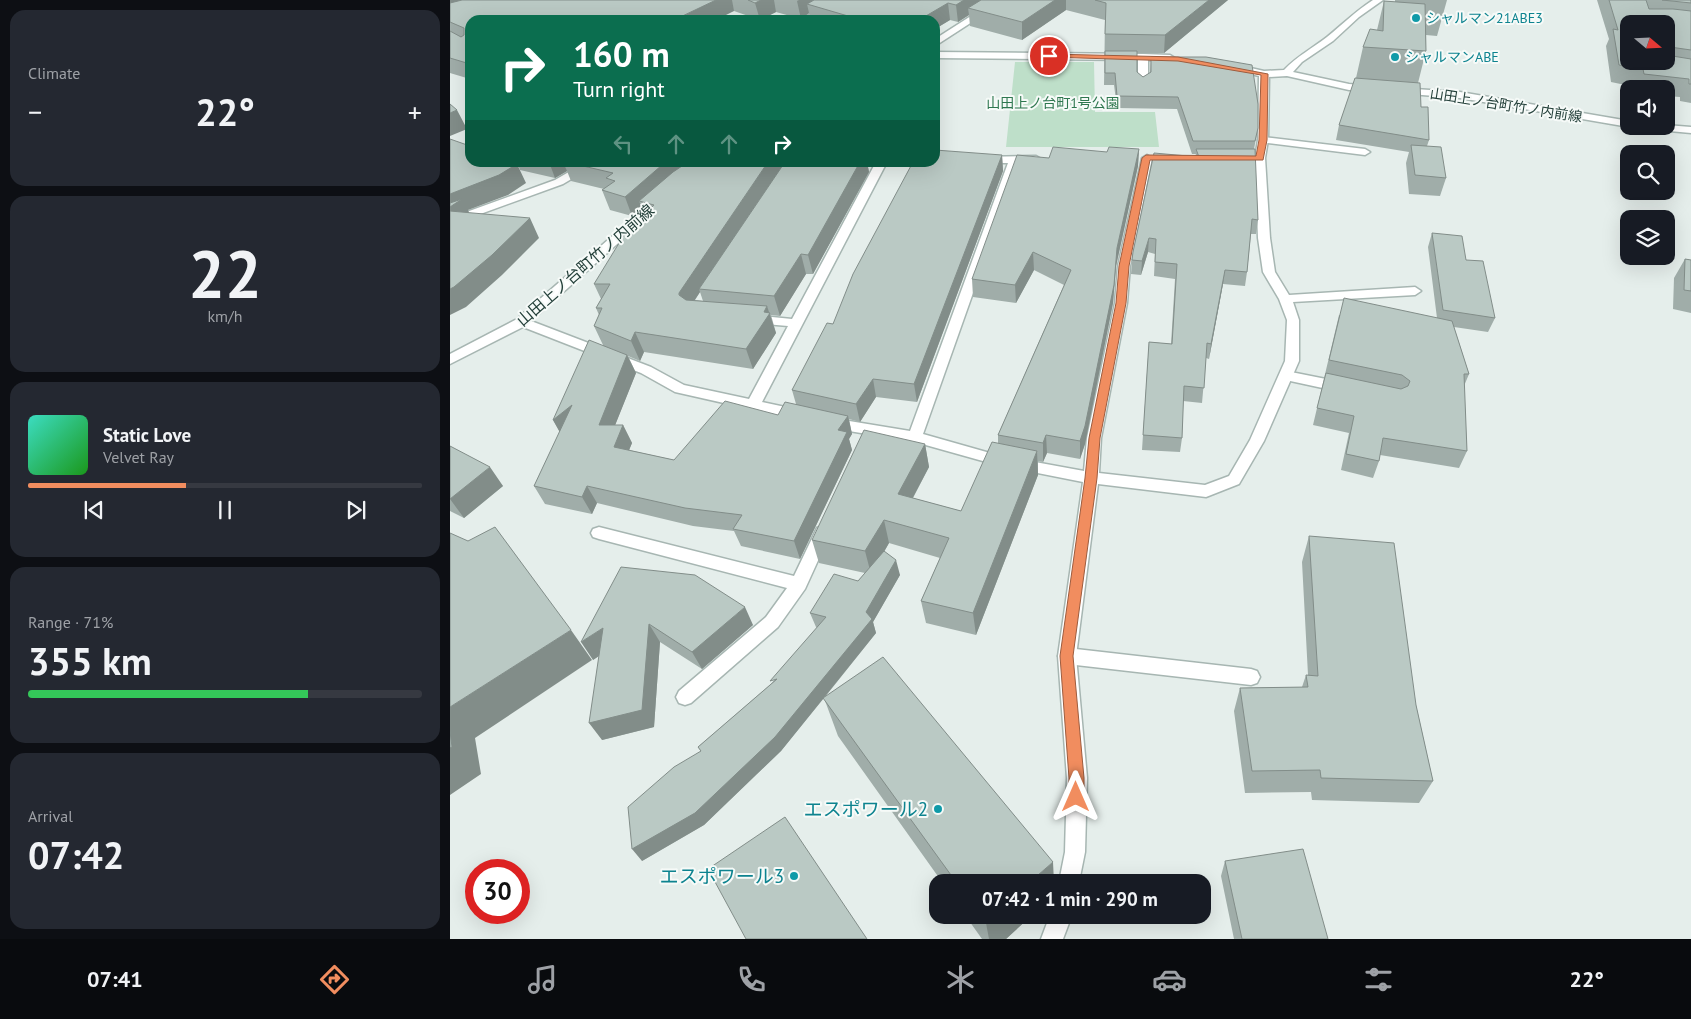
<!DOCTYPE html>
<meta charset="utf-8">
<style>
body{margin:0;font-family:"PT Sans","Noto Sans JP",sans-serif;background:#242831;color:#f1f3f6;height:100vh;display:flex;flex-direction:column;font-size:19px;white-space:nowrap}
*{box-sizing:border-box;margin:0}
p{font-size:16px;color:#9ea1a6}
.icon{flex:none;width:28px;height:28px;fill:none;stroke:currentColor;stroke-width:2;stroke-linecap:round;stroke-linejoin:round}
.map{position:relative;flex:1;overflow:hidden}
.panel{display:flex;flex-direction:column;gap:10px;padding:10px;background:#0d0f14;width:450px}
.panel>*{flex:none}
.banner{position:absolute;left:15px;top:15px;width:475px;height:152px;border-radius:15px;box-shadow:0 5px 20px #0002;background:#0b6e4f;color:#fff;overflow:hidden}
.needle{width:32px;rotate:109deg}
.tools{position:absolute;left:1170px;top:15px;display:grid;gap:10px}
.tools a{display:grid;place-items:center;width:55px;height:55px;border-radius:10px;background:#171b24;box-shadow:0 5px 20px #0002;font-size:25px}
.speed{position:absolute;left:15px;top:859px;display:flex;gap:10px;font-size:25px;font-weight:700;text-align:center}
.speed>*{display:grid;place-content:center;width:65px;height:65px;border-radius:50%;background:#171b24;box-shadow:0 5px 20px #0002;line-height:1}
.speed .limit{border:8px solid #d22;background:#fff;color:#111}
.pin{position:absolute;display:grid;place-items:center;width:42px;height:42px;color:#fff;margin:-21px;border:2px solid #fff;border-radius:50%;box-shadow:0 1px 5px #0007}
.me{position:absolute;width:55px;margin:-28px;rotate:0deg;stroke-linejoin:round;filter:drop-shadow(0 0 4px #0008)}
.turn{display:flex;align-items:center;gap:18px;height:105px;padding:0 25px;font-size:22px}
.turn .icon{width:65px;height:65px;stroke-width:2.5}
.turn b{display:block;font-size:35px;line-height:42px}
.lanes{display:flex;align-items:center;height:48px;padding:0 25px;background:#0003;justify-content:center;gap:25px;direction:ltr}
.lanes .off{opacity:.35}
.big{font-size:38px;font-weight:600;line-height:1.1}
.panel .widget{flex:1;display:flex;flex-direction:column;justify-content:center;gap:8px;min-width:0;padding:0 18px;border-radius:15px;background:#242831}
.panel .dial{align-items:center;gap:0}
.dial b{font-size:65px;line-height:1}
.song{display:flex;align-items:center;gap:15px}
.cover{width:60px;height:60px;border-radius:8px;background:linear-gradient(135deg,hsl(170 70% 55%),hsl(120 70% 35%))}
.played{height:5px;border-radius:2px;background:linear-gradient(90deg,#f18d5f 40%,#363941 40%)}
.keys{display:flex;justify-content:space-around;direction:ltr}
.heat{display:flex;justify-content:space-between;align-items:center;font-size:28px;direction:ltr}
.charge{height:8px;border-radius:4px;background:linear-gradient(90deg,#34c759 71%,#363941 0)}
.trip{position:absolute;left:479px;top:874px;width:282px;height:50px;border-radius:15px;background:#171b24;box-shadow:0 5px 20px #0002;font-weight:600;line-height:50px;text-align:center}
.tabs{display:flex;height:80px;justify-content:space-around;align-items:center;background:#090b0e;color:#9ea1a6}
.tabs .icon{width:35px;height:35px}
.tabs .active{color:#f18d5f}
.tabs b{font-size:22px;color:#f1f3f6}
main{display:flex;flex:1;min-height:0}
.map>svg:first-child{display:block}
.green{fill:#bedfc9}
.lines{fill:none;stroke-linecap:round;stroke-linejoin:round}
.service-casing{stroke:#a7b6b2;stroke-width:3}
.minor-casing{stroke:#a7b6b2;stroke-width:3}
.service{fill:#fff;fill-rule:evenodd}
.minor{fill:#fff;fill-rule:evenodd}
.wall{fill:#a0ada9;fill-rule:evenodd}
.shaded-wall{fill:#828d89}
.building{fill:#bac9c4;stroke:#828d89}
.route{fill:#f18d5f;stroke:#9d5c3e}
.culture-dot{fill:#0f9aa8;stroke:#f6faf8;stroke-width:2}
.labels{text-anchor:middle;stroke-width:4;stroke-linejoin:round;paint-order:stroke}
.far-culture-label{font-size:14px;fill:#0d838f;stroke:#f6faf8;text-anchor:start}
.far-park-label{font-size:14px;fill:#2e774f;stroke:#f6faf8}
.far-street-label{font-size:14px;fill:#24403a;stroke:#f6faf8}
.street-label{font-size:16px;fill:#24403a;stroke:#f6faf8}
.near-culture-label{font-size:19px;fill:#0d838f;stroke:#f6faf8;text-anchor:end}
</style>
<main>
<section class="panel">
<div class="widget"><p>Climate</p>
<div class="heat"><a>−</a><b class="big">22°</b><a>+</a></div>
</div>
<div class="widget dial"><b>22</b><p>km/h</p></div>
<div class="widget">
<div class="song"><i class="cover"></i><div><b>Static Love</b><p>Velvet Ray</p></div></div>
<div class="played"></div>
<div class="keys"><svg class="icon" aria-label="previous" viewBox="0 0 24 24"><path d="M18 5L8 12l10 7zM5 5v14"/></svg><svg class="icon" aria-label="pause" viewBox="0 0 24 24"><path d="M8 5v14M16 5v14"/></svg><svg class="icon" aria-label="next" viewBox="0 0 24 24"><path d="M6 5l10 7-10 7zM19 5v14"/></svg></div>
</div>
<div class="widget"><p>Range · 71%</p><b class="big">355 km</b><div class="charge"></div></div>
<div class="widget"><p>Arrival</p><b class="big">07:42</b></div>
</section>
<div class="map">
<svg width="1241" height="939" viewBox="0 0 1241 939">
<rect width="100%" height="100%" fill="#e5eeeb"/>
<!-- green -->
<path class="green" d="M 565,62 L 644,62 L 645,112 L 705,112 L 709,147 L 556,147 Z"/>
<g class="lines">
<!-- service casing -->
<g class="service-casing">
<path id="service" d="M 813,137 L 915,149 L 920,152 L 915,155 L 809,142 L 808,140 Z
M 836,371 L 891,382 L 896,384 L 898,387 L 896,390 L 891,392 L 831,379 L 829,376 L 831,373 Z
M 617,648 L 801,669 L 807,671 L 810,677 L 807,683 L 801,685 L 617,664 L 611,661 L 608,656 L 611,651 Z"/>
</g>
<!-- minor casing -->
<g class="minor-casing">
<path id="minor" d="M 379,0 L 389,0 L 362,20 L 352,20 Z
M 546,0 L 556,0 L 485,46 L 485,39 Z
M 923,0 L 933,0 L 909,17 L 883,41 L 852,62 L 843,72 L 899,84 L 922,86 L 925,87 L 925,91 L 899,90 L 837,76 L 819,77 L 818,140 L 815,158 L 820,238 L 825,272 L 839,295 L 965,287 L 971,291 L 965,295 L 843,302 L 849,320 L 849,361 L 814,441 L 789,484 L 756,497 L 648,484 L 626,656 L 637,778 L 635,852 L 629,882 L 609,882 L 615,852 L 617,778 L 608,656 L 633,482 L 547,465 L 465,442 L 381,428 L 376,427 L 374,423 L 376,419 L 381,418 L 460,431 L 558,163 L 531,163 L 526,160 L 531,157 L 586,156 L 591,159 L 590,161 L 569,163 L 473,434 L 547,455 L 634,471 L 637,438 L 665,303 L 668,266 L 692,158 L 697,155 L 702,158 L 680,266 L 677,303 L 651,438 L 649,473 L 755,485 L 779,476 L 800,440 L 835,361 L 837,320 L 829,299 L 813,272 L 808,238 L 805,158 L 808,140 L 809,76 L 780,69 L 778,67 L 783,64 L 814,71 L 834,70 C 847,56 863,48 877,37 C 893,24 906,11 923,0 Z
M 485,52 L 693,54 L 720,55 L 725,58 L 720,61 L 698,60 L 698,84 L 693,87 L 688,84 L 688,60 L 485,58 Z
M 950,88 L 1010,92 L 1179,121 L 1179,126 L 1182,126 L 1179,127 L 1010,98 L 947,93 L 945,91 Z
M 1216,125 L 1241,127 L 1241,133 L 1197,129 L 1192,126 L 1216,126 Z
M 136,162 L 150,162 L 113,184 L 0,225 L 0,218 L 105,180 Z
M 426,162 L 437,162 L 312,402 L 354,411 L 356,415 L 354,419 L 349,420 L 225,392 L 191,373 L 73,327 L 0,364 L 0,354 L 67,319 L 205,199 L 213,199 L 215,201 L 213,203 L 81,321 L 201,367 L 234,385 L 299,399 L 338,326 L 302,323 L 296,319 L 302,315 L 342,319 Z
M 373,526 L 379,528 L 381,532 L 355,589 L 328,627 L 241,703 L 235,705 L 229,703 L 226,697 L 229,691 L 316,617 L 337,588 L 149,539 L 143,537 L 141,533 L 143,529 L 149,527 L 344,576 L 367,528 Z
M 600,915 L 622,915 L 613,939 L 591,939 Z"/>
</g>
<!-- service -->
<use href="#service" class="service"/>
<!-- minor -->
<use href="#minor" class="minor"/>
</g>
<!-- wall -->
<path class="wall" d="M 0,0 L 778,0 L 714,53 L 687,53 L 687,72 L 693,77 L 700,73 L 701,57 L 808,128 L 804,149 L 808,220 L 806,234 L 801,234 L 797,272 L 795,286 L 773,284 L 759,359 L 756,358 L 752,403 L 733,401 L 732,438 L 730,452 L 692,450 L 699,342 L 721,344 L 725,279 L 704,276 L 705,254 L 698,252 L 691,275 L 681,274 L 683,252 L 745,156 L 746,154 L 742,154 L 727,109 L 667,108 L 664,85 L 654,85 L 655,20 L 616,10 L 572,40 L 520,26 L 519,15 L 508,22 L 500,20 L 485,29 L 485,20 L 360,20 L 359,13 L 351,19 L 326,12 L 310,20 L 284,11 L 20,20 L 20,79 L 0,73 Z
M 945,0 L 997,0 L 987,36 L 976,35 L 976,51 L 968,83 L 971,107 L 979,140 L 977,146 L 996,178 L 990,196 L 959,194 L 956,163 L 959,152 L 886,140 L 889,125 L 906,78 L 913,47 L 927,30 L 934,1 L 945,2 Z
M 1147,0 L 1241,0 L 1241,103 L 1230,101 L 1230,97 L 1216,96 L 1216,89 L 1186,89 L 1185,87 L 1161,82 L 1156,46 L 1159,39 ZM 1216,24 L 1216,61 L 1179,61 Z
M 689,149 L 688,166 L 666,266 L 663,303 L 635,444 L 630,459 L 597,453 L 593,462 L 588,461 L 588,475 L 526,635 L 476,623 L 471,601 L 490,558 L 439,543 L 434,552 L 450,575 L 423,622 L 426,633 L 375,697 L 604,882 L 492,882 L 388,736 L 374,698 L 331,751 L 254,825 L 192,861 L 251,751 L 248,747 L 321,684 L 367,628 L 366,627 L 360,613 L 408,581 L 415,573 L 369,563 L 362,540 L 475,444 L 479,467 L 463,498 L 511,511 L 548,444 L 548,435 L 614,285 L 584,270 L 566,303 L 523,297 L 522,279 L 599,158 Z
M 552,155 L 553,171 L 467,402 L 426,397 L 410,422 L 399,419 L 402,434 L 399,439 L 402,450 L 350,559 L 291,546 L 284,531 L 243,526 L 147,503 L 142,514 L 95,504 L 84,486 L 110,432 L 103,420 L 153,345 L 144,326 L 149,315 L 146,308 L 151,299 L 144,284 L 194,214 L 192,208 L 182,216 L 160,210 L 152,190 L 154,189 L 121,181 L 117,171 L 105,178 L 70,170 L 67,162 L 417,162 L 419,172 L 363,274 L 356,274 L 330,316 L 321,315 L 326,333 L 303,369 L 194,352 L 190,361 L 178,356 L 186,373 L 165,425 L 173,425 L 182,443 L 179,450 L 224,460 L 328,415 L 346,404 L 342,390 L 383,324 ZM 250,292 L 253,301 L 245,300 Z
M 982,233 L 1016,260 L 1045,318 L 1038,332 L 1004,327 L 1019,374 L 1014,386 L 1017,451 L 1009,468 L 930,455 L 929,461 L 923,478 L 891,470 L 899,433 L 863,425 L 889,315 L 987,318 L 978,247 Z
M 1235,259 L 1241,260 L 1241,313 L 1223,309 L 1224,278 Z
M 0,446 L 53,486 L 14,518 L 0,511 Z
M 859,536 L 966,705 L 983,781 L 969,803 L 862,800 L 861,792 L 795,793 L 784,711 L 790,688 L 852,687 L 856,675 L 858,675 L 852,562 Z
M 171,567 L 303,625 L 252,669 L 210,642 L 204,727 L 152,740 L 149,656 L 143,660 Z
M 775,861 L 878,939 L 784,939 L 771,876 Z
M 515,915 L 582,915 L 556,939 L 532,939 Z"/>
<!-- shaded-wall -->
<path class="shaded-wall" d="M 0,0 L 53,0 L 0,13 Z
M 266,0 L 282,0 L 284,11 L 266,20 L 224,20 Z
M 311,0 L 324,0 L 326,12 L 310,20 L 305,3 Z
M 349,0 L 376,0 L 357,4 L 359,13 L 351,19 L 347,1 Z
M 514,0 L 543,0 L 518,8 L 519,15 L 508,22 L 506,5 Z
M 605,0 L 616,0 L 616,10 L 572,40 L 572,22 Z
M 759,0 L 778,0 L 714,53 L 715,35 Z
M 498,3 L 500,20 L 485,29 L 485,20 L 469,20 Z
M 7,110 L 17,129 L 0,136 L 0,113 Z
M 689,149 L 688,166 L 666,266 L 663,303 L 635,444 L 630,459 L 630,441 L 667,248 Z
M 552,155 L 553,171 L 467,402 L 464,384 Z
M 99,162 L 113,162 L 117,171 L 105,178 Z
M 216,162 L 254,162 L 189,201 L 192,208 L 182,216 L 175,197 L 212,165 Z
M 318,162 L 335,162 L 249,289 L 250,292 L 236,313 L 237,316 L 229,293 Z
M 410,162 L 417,162 L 419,172 L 363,274 L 358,255 Z
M 67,164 L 76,183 L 58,195 L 18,210 L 22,219 L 0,220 L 0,194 Z
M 80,218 L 89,238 L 52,275 L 16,307 L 0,315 L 0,289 Z
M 699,238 L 698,252 L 691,275 L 692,261 Z
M 583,252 L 584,270 L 566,303 L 565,285 Z
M 351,254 L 356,274 L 330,316 L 324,296 Z
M 775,270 L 773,284 L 759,359 L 761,344 Z
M 317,306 L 326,333 L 303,369 L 296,349 L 314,312 Z
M 185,332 L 194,352 L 190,361 L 181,341 Z
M 177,355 L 186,373 L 158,443 L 149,425 Z
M 423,379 L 426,397 L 410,422 L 406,404 Z
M 122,405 L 113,438 L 103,420 Z
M 398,416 L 402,434 L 399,439 L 402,450 L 350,559 L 344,541 L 388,430 Z
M 173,425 L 182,443 L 173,465 L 164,447 Z
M 596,435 L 597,453 L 593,462 L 593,443 Z
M 475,444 L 479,467 L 452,518 L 448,494 Z
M 587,451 L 588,475 L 526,635 L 523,613 Z
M 40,467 L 53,486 L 14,518 L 0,499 Z
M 137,486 L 147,503 L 142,514 L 132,497 Z
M 434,520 L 439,543 L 421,574 L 415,551 Z
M 446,560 L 450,575 L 423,622 L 426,633 L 331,751 L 254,825 L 192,861 L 182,849 L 416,612 Z
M 295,607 L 303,625 L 252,669 L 242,652 Z
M 199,624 L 210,642 L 204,727 L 152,740 L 139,723 Z
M 153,628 L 165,645 L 143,660 L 131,642 Z
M 121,630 L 142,660 L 25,738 L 31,774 L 0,795 L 0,707 Z
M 603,862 L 604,882 L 580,882 Z
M 545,915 L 582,915 L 556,939 L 539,939 L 536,923 Z"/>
<!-- building -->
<path class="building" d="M 12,0 L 266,0 L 224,20 L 20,20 L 20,64 L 0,58 L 0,31 L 11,37 L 14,35 L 14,28 L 0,22 L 0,3 Z
M 298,0 L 311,0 L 305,3 Z
M 364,0 L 514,0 L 506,5 L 498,3 L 469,20 L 392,20 L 398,16 L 357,4 Z
M 531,0 L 605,0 L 572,22 L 518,8 Z
M 645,0 L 759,0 L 715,35 L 655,34 L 656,3 Z
M 1159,0 L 1196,0 L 1199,9 L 1223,9 L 1241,11 L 1241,50 L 1220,47 L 1219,42 L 1216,42 L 1216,24 L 1179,24 L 1179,61 L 1216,61 L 1216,55 L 1241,59 L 1241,84 L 1239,84 L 1239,79 L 1194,74 L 1193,69 L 1169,65 L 1163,29 L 1168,30 Z
M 1212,0 L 1241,0 L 1241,3 Z
M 934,1 L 975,4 L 976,51 L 913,47 L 920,29 L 933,31 Z
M 655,51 L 687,51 L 687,72 L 693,77 L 701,72 L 701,57 L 756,57 L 802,65 L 808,104 L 808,128 L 805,141 L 743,141 L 728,97 L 667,96 L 665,73 L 655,73 Z
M 905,78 L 970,83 L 971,107 L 978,107 L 979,140 L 889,125 Z
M 0,104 L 7,110 L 0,113 Z
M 0,139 L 20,146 L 20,162 L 64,162 L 67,164 L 49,175 L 0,194 Z
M 961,145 L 991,147 L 996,178 L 965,175 Z
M 603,147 L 657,152 L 659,147 L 689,149 L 667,248 L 664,285 L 635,426 L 630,441 L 596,435 L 593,443 L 548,435 L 621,270 L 583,252 L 565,285 L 522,279 L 567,155 L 599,158 Z
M 746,149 L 805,149 L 808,220 L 802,219 L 797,272 L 775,270 L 761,344 L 757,343 L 754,388 L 734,386 L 732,438 L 693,435 L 699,342 L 722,344 L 727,264 L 705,262 L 706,239 L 699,238 L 692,261 L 682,260 L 683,252 L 704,153 L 749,157 Z
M 485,150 L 552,155 L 464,384 L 423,379 L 406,404 L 342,390 L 377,323 L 383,324 L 403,274 L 463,162 L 485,162 Z
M 116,162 L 216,162 L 212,165 L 175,197 L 152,190 L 165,181 L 156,178 L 163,173 Z
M 238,162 L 318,162 L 229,293 L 229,295 L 236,300 L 317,306 L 314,312 L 320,313 L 296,349 L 185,332 L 181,341 L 144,326 L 152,308 L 146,308 L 160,284 L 144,284 L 174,235 L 204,205 L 189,201 L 223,172 Z
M 335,162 L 410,162 L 358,255 L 351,254 L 324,296 L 249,289 Z
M 12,199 L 0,207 L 0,203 Z
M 0,211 L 80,218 L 42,255 L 4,287 L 0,289 Z
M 982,233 L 1012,236 L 1016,260 L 1033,261 L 1045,318 L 993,310 Z
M 1235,259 L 1241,260 L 1241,291 L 1234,290 Z
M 894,298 L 1002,321 L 1019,374 L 1014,374 L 1017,451 L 933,438 L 929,461 L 896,454 L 904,416 L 867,408 L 876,373 L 951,389 L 958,386 L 960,381 L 952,375 L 879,360 Z
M 139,340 L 177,355 L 149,425 L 173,425 L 164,447 L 224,460 L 275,401 L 328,415 L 335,402 L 398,416 L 388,430 L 397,432 L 344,541 L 283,529 L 292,515 L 235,508 L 137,486 L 132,497 L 84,486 L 122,405 L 103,420 Z
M 414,430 L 475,444 L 448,494 L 511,511 L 542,442 L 587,451 L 523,613 L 471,601 L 499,538 L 434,520 L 415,551 L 362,540 Z
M 0,446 L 40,467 L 0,499 Z
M 45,527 L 121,630 L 0,707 L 0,533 L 18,541 Z
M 859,536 L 944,543 L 966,705 L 983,781 L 871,778 L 870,770 L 802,771 L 790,688 L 858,687 L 856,675 L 868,676 Z
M 434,551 L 446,560 L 416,612 L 422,619 L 325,737 L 245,813 L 182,849 L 178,807 L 224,767 L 251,751 L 248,747 L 327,679 L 320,681 L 376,617 L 360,613 L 384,574 L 408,581 Z
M 171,567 L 245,575 L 295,607 L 242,652 L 199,624 L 192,710 L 139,723 L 153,628 L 131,642 Z
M 433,657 L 603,862 L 580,882 L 506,882 L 373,698 Z
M 0,731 L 2,747 L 0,748 Z
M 335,817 L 417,939 L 296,939 L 258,869 Z
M 853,849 L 878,939 L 792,939 L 775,861 Z
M 530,915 L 545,915 L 536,923 Z"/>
<!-- route -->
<path class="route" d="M 599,54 L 728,57 L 818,74 L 817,140 L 813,160 L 700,160 L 679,266 L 676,303 L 650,438 L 647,478 L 623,656 L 634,778 L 634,797 L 631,802 L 626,804 L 621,802 L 619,797 L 619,778 L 610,656 L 635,478 L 639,438 L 666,303 L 669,266 L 692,158 L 696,155 L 806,156 L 809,140 L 811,75 L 728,61 L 597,57 L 596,56 Z"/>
<!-- markers -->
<g class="culture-dot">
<circle cx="966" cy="18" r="5"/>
<circle cx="945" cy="57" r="5"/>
<circle cx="488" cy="809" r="5"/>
<circle cx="344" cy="876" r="5"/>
</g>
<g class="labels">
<!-- far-culture labels -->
<g class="far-culture-label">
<text x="976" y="23">シャルマン21ABE3</text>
<text x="955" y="62">シャルマンABE</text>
</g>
<!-- far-park labels -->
<g class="far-park-label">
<text x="603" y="108">山田上ノ台町1号公園</text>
</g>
<!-- far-street labels -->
<g class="far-street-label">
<text transform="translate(1056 105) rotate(9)" y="5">山田上ノ台町竹ノ内前線</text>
</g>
<!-- street labels -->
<g class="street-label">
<text transform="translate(135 265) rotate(-41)" y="6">山田上ノ台町竹ノ内前線</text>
</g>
<!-- near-culture labels -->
<g class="near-culture-label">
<text x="478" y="816">エスポワール2</text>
<text x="334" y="883">エスポワール3</text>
</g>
</g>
</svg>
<div class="tools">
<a><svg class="needle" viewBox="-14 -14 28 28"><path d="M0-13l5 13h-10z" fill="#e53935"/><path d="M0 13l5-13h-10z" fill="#9ea1a6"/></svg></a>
<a><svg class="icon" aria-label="sound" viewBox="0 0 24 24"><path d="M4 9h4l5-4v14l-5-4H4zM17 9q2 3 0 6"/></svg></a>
<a><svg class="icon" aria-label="search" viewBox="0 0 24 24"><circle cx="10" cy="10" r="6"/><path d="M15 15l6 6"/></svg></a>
<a><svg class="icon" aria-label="layers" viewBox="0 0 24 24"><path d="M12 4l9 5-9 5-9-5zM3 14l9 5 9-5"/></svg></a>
</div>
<div class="speed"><div class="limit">30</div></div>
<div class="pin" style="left:599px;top:56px;background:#d93025"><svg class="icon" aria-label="arrive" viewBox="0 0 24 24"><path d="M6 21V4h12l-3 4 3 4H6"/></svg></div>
<svg class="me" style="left:626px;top:797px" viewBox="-20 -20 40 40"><path d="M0-17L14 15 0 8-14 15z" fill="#f18d5f" stroke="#fff" stroke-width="4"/></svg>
<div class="trip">07:42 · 1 min · 290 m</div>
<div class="banner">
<div class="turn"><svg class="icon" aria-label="right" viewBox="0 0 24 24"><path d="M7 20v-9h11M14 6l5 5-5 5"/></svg><div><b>160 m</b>Turn right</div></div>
<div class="lanes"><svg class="icon off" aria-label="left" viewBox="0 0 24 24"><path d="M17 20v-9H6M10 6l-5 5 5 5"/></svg><svg class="icon off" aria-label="ahead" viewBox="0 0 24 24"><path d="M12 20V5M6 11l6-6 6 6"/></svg><svg class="icon off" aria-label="ahead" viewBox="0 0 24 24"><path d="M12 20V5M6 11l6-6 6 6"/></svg><svg class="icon" aria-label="right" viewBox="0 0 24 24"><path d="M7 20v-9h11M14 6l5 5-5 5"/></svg></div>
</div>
</div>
</main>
<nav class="tabs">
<b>07:41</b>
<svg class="icon active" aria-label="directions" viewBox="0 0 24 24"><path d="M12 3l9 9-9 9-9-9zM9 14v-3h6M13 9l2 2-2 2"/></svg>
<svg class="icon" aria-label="music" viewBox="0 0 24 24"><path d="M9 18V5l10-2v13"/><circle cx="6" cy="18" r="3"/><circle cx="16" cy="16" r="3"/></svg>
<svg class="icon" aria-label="phone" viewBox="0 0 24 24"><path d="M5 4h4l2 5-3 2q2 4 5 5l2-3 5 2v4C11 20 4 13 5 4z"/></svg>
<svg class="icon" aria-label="climate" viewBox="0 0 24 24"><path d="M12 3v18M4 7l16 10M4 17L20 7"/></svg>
<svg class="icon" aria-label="car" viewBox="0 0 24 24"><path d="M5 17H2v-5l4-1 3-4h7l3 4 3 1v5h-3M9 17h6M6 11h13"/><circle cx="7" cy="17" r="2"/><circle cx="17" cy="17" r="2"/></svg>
<svg class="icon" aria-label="filters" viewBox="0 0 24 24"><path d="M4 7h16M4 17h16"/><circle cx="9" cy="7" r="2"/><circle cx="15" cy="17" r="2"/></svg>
<b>22°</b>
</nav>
